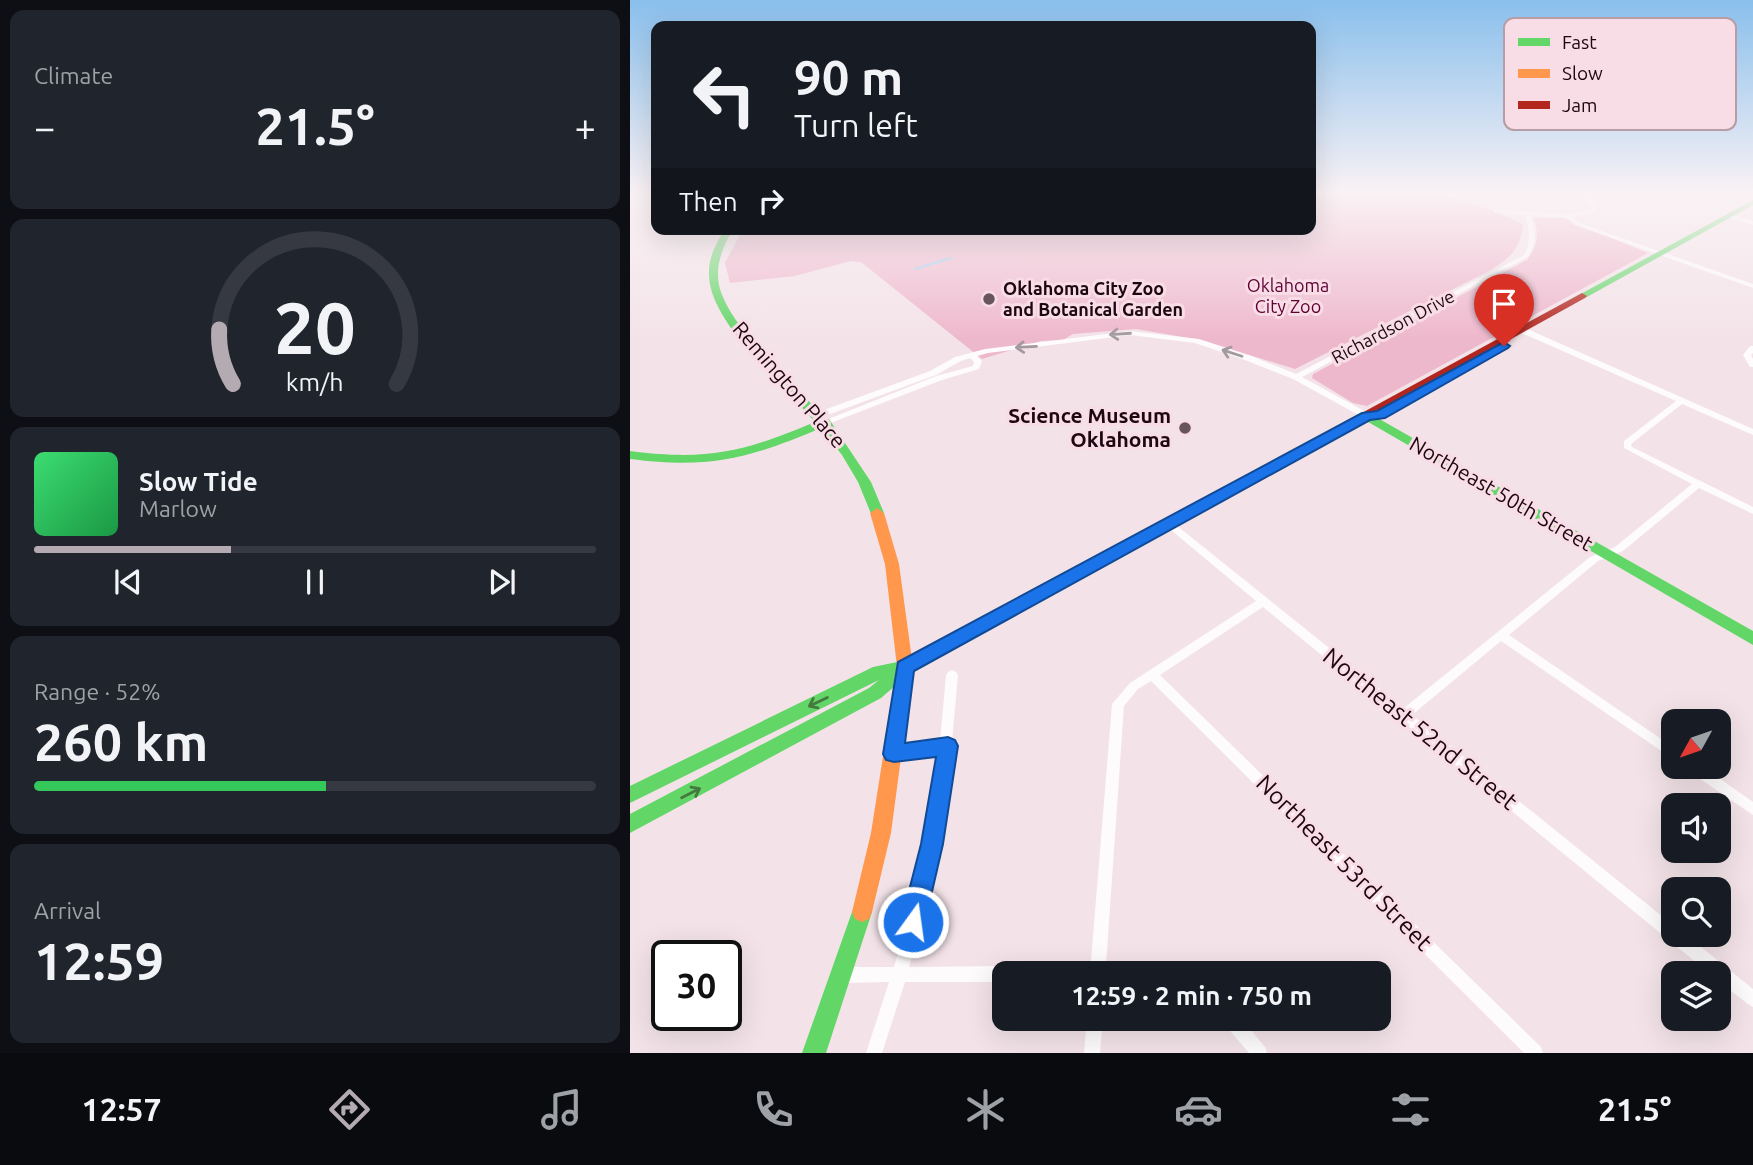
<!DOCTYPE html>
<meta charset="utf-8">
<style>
body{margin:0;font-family:Ubuntu,sans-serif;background:#20242c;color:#f1f3f6;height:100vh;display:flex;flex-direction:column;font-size:26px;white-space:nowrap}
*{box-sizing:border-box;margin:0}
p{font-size:23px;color:#9ea1a6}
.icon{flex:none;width:38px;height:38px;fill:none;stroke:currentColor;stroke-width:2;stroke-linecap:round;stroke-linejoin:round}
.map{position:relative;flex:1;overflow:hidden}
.details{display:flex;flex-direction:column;gap:10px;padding:10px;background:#0d0f14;width:630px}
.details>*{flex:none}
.hud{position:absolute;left:21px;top:21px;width:665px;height:214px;border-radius:14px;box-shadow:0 7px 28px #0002;background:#171b24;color:#f1f3f6;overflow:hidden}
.needle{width:46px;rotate:230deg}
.tools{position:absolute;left:1031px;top:709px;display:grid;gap:14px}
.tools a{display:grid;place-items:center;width:70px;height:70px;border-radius:14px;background:#171b24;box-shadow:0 7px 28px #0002;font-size:35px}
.speed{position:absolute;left:21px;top:940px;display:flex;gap:14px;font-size:35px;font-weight:700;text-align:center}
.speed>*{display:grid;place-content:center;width:91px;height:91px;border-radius:50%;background:#171b24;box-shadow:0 7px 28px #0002;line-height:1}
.speed .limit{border:4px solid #111;border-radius:10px;background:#fff;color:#111}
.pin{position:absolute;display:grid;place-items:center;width:60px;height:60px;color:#fff;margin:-72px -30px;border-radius:50% 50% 50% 0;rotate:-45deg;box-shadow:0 0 7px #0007}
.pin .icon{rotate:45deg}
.me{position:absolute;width:77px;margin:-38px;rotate:14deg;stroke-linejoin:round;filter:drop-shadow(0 0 5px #0008)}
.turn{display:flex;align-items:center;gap:24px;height:147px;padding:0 28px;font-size:32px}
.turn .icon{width:91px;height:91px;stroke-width:2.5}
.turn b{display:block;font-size:49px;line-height:60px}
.then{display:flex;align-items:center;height:66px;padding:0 28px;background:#0003;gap:14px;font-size:26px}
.big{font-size:52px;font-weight:700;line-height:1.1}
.details .card{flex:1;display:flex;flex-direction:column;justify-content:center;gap:10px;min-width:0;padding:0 24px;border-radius:14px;background:#20242c}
.details .dial{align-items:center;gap:0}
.dial svg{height:182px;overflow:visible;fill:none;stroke:#363941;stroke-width:7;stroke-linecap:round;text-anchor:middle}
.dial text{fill:#f1f3f6;stroke:none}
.song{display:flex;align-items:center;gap:21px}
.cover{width:84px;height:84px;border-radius:10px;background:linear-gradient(135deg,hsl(140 70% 55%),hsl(140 70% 35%))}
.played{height:7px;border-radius:4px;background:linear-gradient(90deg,#b3abb1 35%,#363941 35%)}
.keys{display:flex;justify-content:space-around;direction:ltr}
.heat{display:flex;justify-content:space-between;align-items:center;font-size:38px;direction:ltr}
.charge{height:10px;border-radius:5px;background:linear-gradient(90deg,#34c759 52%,#363941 0)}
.trip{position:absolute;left:362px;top:961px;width:399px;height:70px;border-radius:14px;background:#171b24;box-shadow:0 7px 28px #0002;font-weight:700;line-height:70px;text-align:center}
.tab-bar{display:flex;height:112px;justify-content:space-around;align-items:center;background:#090b0e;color:#9ea1a6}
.tab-bar .icon{width:49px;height:49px}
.tab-bar .selected{color:#b3abb1}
.tab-bar b{font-size:32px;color:#f1f3f6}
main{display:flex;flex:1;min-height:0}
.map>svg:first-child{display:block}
.green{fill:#eeb8cc}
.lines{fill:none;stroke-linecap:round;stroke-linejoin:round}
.stream{stroke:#9bcff2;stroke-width:2}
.canal{fill:#9bcff2;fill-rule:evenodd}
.street{fill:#fdfbfc;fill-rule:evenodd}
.fast{fill:#63d668;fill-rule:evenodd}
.slow{fill:#ff974d;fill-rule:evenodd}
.jam{fill:#b3261e;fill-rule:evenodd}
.oneway{stroke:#a3999e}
.oneway2{stroke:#447940}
.route{fill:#1a73e8;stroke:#114b97;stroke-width:2}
.poi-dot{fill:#68545c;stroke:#f9dde6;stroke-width:2.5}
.labels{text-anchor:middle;stroke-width:6;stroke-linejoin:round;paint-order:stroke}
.far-park-label{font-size:18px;fill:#5e0034;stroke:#f9dde6}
.far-poi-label{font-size:18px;font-weight:bold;fill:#1d0710;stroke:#f9dde6;text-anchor:start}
.far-street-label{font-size:18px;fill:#1d0710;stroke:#f9dde6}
.street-label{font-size:21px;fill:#1d0710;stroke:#f9dde6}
.poi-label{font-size:21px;font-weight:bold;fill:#1d0710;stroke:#f9dde6;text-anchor:end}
.near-street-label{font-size:24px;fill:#1d0710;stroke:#f9dde6}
.key{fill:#f9dde6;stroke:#b79da6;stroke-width:2}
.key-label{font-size:19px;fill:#1d0710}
</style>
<main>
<section class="details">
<div class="card"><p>Climate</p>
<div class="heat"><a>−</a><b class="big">21.5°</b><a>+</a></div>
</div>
<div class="card dial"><svg viewBox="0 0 100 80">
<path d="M14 69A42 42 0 1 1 86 69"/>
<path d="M14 69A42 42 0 0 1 8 45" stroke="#b3abb1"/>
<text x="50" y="56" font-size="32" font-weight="700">20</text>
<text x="50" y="72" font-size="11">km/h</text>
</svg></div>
<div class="card">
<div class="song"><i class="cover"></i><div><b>Slow Tide</b><p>Marlow</p></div></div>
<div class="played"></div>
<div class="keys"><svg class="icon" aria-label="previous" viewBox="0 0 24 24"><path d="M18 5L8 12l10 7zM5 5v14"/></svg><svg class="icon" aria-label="pause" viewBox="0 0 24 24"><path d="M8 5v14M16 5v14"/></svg><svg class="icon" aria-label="next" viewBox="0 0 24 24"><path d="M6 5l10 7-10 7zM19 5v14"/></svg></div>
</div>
<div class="card"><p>Range · 52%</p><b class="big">260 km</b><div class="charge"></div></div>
<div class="card"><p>Arrival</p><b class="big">12:59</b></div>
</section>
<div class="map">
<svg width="1123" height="1053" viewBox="0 0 1123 1053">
<rect width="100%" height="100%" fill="#f3e3e8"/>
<!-- green -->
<path class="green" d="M 681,192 L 804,192 L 859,209 L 893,224 C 891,249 879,259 859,271 L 665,369 L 571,340 L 506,329 L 443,334 L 433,340 L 411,341 L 352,359 L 231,262 L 221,261 L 165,276 L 100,283 L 95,263 L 113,229 L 681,229 Z
M 904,218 L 933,218 L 1018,253 L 737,406 L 723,403 L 682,378 L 683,374 L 897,260 C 908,245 909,235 904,218 Z"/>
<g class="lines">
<!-- stream -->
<path class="stream" d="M 285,269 L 321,258"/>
<!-- canal -->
<path class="canal" d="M 464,229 L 470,229 L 473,234 L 468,235 Z"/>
<!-- street -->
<path class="street" d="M 951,192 L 956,192 L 968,208 L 966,212 L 943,217 L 949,223 L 1123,284 L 1123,288 L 945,225 L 937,218 L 901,215 C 906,231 907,243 898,257 L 672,377 L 740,414 L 741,416 L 740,418 L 734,418 L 663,379 L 615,360 L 565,343 L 500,335 L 358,353 L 347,356 L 352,361 L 349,369 L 312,380 L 198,424 L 195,424 L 191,422 L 306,376 L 343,366 L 344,362 L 340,358 L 331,361 L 306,375 L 192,417 L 186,417 L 185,415 L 186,413 L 300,371 L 325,357 L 355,349 L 500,331 L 569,339 L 621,356 L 666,374 L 894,255 C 902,241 899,229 895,215 L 866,213 L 864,212 L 864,210 L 939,214 L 962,210 L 962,208 Z
M 1098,214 L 1123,221 L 1123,225 L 1096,217 L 1096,215 Z
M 887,327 L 893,327 L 1123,429 L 1123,435 L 1052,404 L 1001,444 L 1002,447 L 1123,507 L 1123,514 L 1069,488 L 993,551 L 968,561 L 879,635 L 1043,747 L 1043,759 L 871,641 L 782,715 L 1043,925 L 1043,934 L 1055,934 L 1123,989 L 1123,1007 L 1118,1004 L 1088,981 L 1088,973 L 1079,973 L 633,607 L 530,675 L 911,1047 L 913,1053 L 894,1053 L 521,681 L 508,689 L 494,706 L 476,965 L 514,965 L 519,968 L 522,973 L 460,973 L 482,704 L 500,683 L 626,601 L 535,525 L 533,523 L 535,521 L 541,521 L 774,708 L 960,557 L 985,547 L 1062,484 L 994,448 L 994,441 L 1046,401 L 887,331 Z
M 1120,346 L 1123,346 L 1123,353 L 1121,355 L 1123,359 L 1123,367 L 1120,367 L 1113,355 Z
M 322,670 L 326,672 L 328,675 L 322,742 L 324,746 L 321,750 C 313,823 300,897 279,967 L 374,966 L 379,969 L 381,973 L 374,973 L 374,982 L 275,982 L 252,1053 L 236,1053 L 259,982 L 213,983 L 208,980 L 205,975 L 208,970 L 213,967 L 264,967 C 285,898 300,825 309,753 L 264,759 L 260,758 L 258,754 L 260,750 L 264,749 L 310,742 L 316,675 L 318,672 Z
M 1055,766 L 1072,766 L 1123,802 L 1123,815 L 1057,770 Z
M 457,1018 L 473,1018 L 470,1053 L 454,1053 Z
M 592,1018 L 611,1018 L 635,1047 L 637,1053 L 619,1053 L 594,1024 Z"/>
<!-- fast -->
<path class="fast" d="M 1123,200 L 1123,205 L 955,298 L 947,296 Z
M 95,229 L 103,229 C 93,246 85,265 89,285 C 98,327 166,386 196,419 L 199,419 L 241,482 L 254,513 L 252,516 L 242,516 L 228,482 L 212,455 L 191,428 C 118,459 79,469 0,459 L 0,451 C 78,461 113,452 185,422 C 155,387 79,322 79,275 C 78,258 86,243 95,229 Z
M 737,412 L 1123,631 L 1123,645 L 733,419 L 731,416 Z
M 614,477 L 621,481 L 619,484 L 281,672 L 251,698 L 0,833 L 0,814 L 239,688 L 249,680 L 0,803 L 0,786 L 243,667 L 272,661 Z
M 232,902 L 239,905 L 242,912 L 196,1053 L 172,1053 L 222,912 L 225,905 Z"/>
<!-- slow -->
<path class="slow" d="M 247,508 L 254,513 L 269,564 L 283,667 L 261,833 L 242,912 L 239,919 L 232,922 L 225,919 L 222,912 L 241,833 L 267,667 L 255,564 L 240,513 Z"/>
<!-- jam -->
<path class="jam" d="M 952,293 L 957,296 L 955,298 L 619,484 L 614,485 L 607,481 Z"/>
</g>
<!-- one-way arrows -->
<defs><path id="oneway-shaft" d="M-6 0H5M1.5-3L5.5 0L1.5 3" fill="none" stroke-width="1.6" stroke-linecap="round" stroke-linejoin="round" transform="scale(1.75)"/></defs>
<g class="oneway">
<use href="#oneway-shaft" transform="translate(490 334) rotate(176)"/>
<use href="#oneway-shaft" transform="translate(396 347) rotate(177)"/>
<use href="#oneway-shaft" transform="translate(602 353) rotate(-162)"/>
</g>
<g class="oneway2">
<use href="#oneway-shaft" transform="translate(188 702) rotate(154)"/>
<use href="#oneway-shaft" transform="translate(61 793) rotate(-27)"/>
</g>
<!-- sky -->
<linearGradient id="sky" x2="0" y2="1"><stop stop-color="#89bfec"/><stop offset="0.57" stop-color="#faf2f5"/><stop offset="1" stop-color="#faf2f5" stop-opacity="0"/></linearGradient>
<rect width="1123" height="339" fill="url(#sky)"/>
<!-- route -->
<path class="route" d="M 874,342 L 880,346 L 878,348 L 755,418 L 740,420 L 284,671 L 275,743 L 318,737 L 325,740 L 328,746 L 313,844 L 295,922 L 291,931 L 283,934 L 274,931 L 271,922 L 291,844 L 306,757 L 264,762 L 256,760 L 253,754 L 268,662 L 732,413 L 747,411 Z"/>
<!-- markers -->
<g class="poi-dot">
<circle cx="359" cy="299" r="7"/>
<circle cx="555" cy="428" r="7"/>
</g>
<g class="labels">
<!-- far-park labels -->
<g class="far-park-label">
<text x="658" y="292">Oklahoma<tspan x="658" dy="21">City Zoo</tspan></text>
</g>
<!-- far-poi labels -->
<g class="far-poi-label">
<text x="373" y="295">Oklahoma City Zoo<tspan x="373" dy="21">and Botanical Garden</tspan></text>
</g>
<!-- far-street labels -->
<g class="far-street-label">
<text transform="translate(763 327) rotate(-28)" y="6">Richardson Drive</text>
</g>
<!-- street labels -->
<g class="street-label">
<text transform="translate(159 385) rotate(49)" y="7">Remington Place</text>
<text transform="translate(871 494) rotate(30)" y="7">Northeast 50th Street</text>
</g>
<!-- poi labels -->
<g class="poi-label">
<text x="541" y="423">Science Museum<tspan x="541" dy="24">Oklahoma</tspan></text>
</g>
<!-- near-street labels -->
<g class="near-street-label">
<text transform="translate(790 729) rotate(39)" y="8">Northeast 52nd Street</text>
<text transform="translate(714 863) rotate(45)" y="8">Northeast 53rd Street</text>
</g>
</g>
<!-- legend -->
<rect x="874" y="18" width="232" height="112" rx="10" class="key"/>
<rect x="888" y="38" width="32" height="8" fill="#63d668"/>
<rect x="888" y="69" width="32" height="9" fill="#ff974d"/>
<rect x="888" y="101" width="32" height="8" fill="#b3261e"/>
<g class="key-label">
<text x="932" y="49">Fast</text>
<text x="932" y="80">Slow</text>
<text x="932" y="112">Jam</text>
</g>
</svg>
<div class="tools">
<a><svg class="needle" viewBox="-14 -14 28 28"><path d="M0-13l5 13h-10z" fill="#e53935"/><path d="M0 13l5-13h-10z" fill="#9ea1a6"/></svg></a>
<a><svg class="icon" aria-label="sound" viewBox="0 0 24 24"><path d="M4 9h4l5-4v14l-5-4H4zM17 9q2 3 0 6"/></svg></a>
<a><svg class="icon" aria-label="search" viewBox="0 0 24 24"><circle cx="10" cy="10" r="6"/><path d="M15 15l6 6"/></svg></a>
<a><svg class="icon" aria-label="layers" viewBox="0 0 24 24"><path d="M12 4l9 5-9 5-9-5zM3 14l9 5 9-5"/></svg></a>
</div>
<div class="speed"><div class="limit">30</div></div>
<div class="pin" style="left:874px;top:346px;background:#d93025"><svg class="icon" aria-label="arrive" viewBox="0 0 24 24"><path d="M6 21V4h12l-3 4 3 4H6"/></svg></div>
<svg class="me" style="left:283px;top:922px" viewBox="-20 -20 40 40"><circle r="17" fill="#1a73e8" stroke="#fff" stroke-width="3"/><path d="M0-11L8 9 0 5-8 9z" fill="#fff"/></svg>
<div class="trip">12:59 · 2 min · 750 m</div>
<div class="hud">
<div class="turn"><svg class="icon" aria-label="left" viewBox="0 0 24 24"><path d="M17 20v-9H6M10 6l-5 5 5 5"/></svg><div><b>90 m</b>Turn left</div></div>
<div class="then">Then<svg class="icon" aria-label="right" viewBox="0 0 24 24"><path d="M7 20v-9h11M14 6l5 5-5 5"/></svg></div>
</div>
</div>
</main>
<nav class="tab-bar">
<b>12:57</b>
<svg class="icon selected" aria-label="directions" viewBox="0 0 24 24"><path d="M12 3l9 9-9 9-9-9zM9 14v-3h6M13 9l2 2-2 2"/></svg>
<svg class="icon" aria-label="music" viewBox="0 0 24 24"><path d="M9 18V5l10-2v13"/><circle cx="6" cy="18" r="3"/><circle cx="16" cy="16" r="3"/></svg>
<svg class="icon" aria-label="phone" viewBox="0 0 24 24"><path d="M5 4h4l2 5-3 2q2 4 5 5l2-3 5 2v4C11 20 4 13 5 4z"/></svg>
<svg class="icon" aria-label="climate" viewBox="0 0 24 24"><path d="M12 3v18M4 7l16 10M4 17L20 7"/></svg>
<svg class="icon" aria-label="car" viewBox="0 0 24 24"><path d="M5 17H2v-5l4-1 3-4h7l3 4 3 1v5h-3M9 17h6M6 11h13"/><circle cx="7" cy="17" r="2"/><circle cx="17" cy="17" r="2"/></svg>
<svg class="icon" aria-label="filters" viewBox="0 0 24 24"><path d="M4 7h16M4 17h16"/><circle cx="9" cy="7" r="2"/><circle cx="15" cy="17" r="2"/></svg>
<b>21.5°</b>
</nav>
